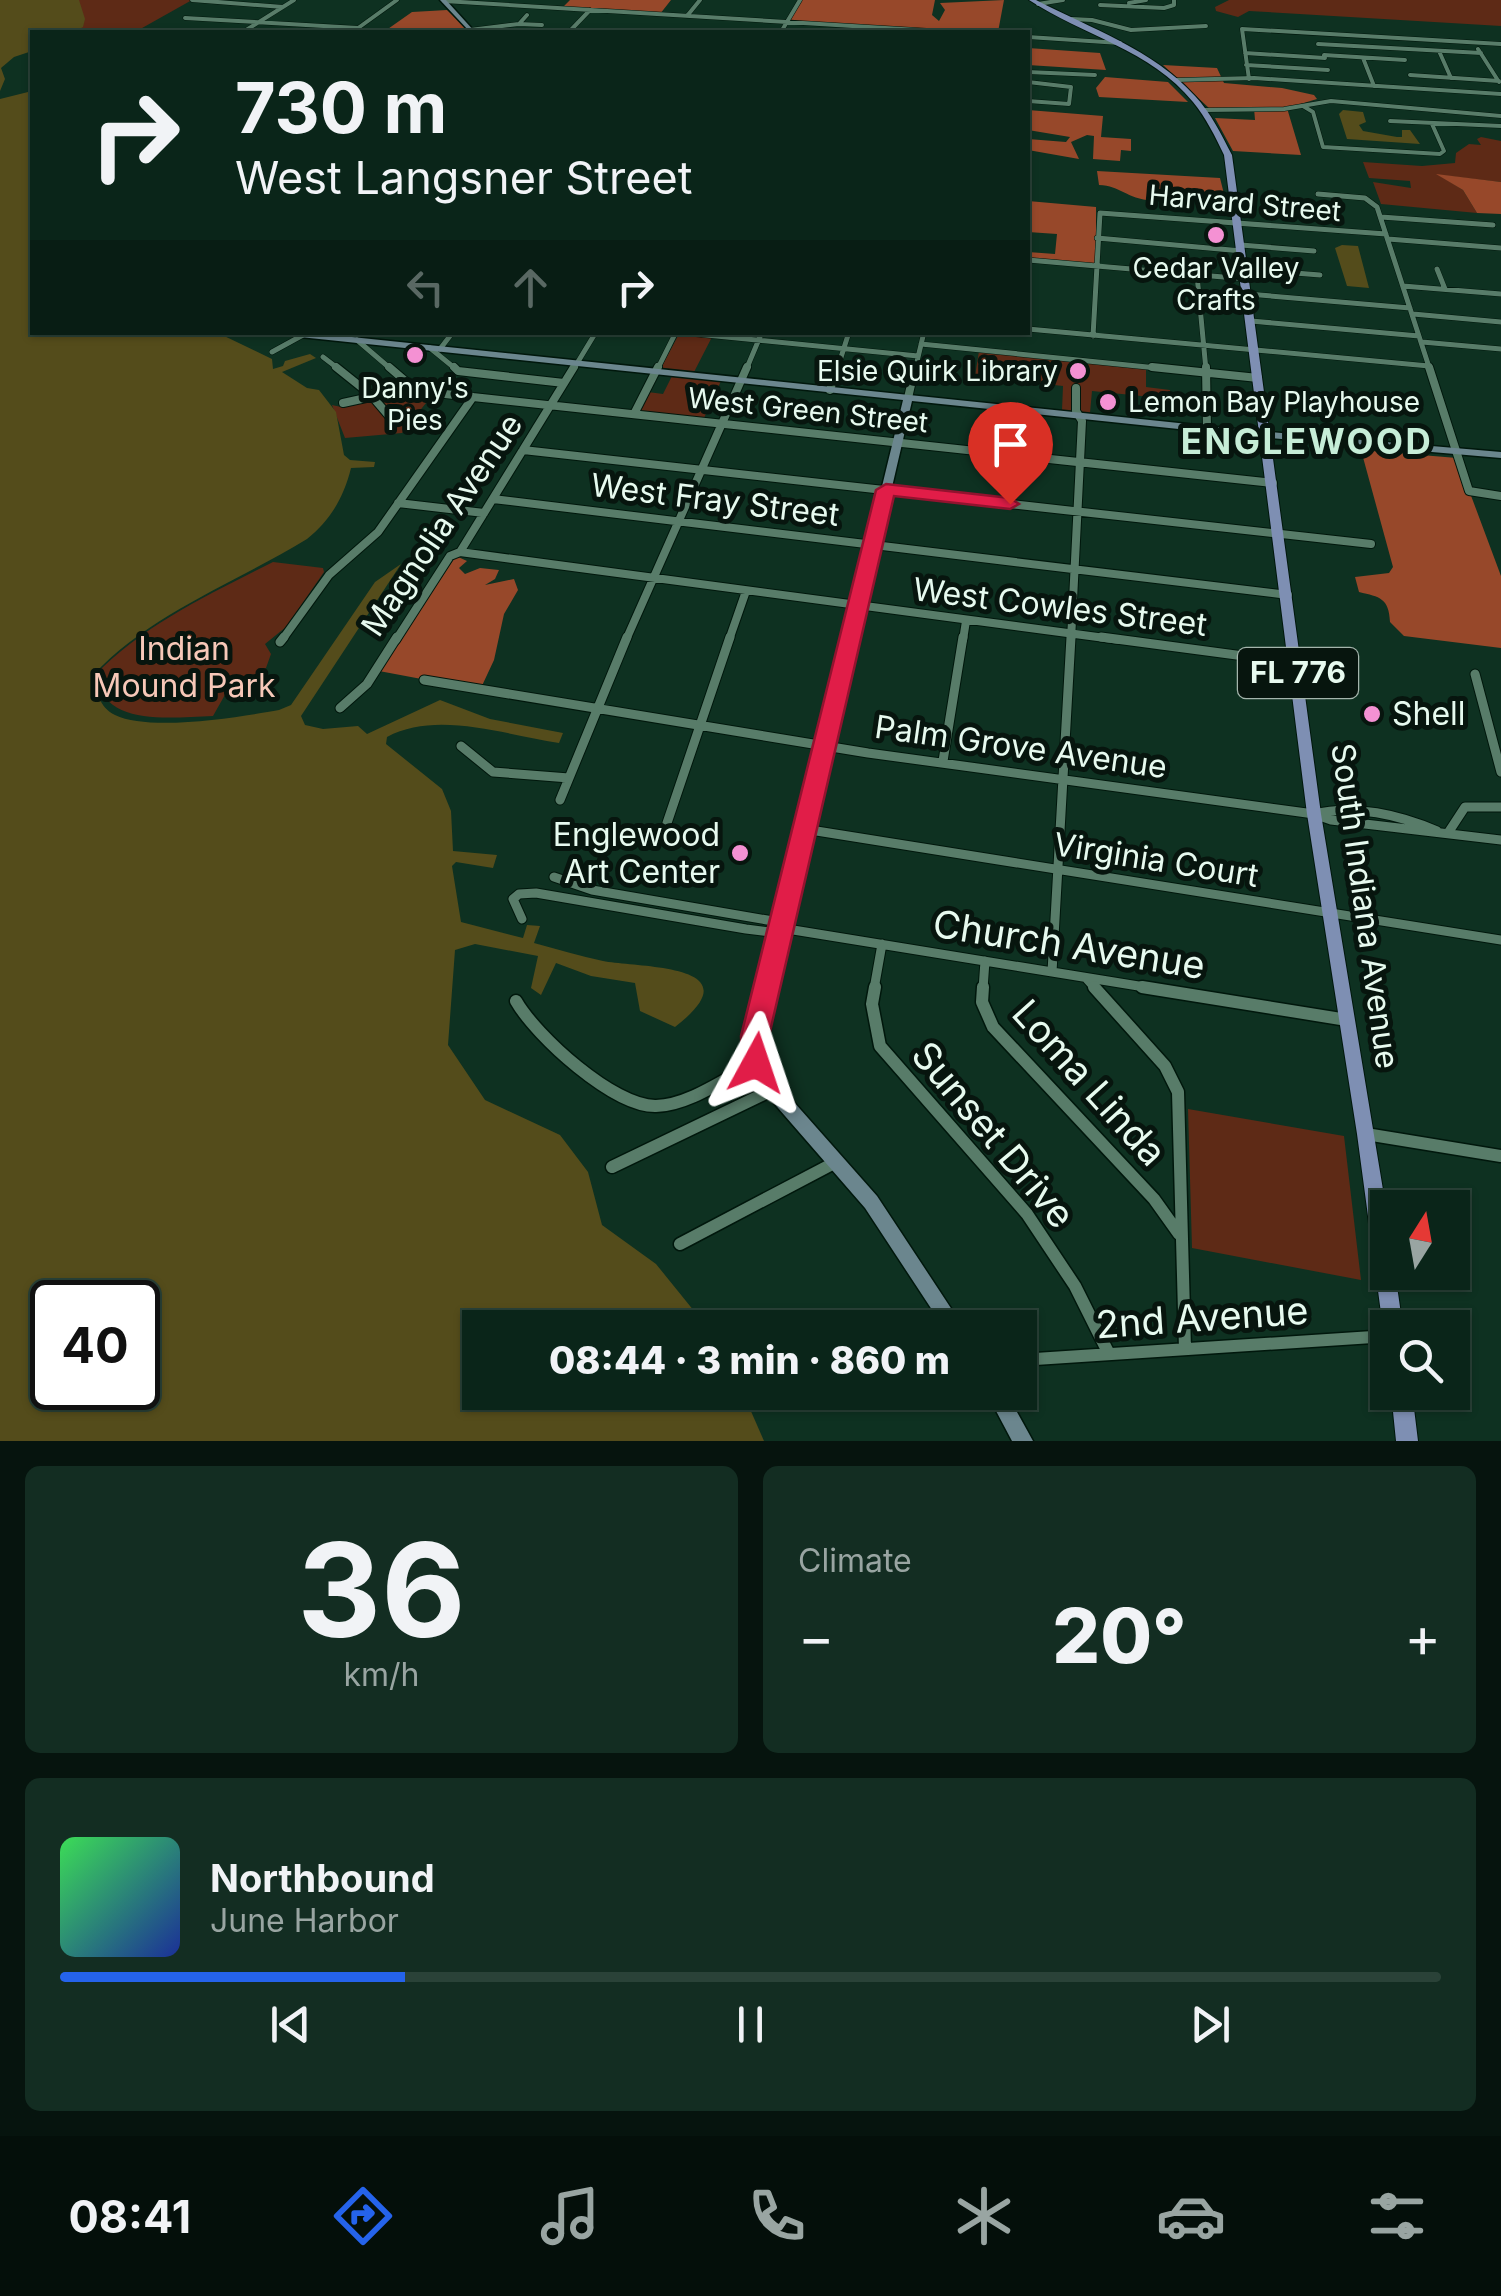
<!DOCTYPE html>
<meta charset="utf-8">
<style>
body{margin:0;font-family:Inter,sans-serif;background:#132d22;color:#f1f3f6;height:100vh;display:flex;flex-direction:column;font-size:38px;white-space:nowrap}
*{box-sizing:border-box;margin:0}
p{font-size:32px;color:#99a5a2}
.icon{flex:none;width:55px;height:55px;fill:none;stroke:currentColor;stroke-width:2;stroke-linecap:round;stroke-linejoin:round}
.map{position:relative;height:1441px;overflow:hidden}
.panel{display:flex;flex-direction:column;gap:25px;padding:25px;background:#06140e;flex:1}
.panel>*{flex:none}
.hud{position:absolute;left:30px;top:30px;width:1000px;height:305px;border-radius:0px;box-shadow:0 2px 8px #0004,0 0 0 2px #2a4238;background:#0a2519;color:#f1f3f6;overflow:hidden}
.needle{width:65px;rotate:11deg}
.tools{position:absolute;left:1370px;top:1190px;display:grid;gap:20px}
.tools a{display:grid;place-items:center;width:100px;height:100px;border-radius:0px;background:#0a2519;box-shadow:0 2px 8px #0004,0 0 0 2px #2a4238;font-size:50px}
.speed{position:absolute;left:30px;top:1280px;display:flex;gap:20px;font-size:50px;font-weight:700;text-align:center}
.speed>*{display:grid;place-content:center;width:130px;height:130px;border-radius:50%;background:#0a2519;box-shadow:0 2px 8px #0004,0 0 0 2px #2a4238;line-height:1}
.speed .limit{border:5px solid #111;border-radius:15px;background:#fff;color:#111}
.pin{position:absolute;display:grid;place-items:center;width:85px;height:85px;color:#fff;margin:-102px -42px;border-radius:50% 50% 50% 0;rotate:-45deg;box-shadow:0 0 10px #0007}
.pin .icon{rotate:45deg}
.me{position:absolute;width:110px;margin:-55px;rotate:5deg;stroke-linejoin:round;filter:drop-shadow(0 0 8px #0008)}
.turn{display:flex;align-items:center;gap:35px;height:210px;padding:0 40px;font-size:45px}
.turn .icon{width:130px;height:130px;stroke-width:2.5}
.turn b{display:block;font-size:70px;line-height:85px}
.lanes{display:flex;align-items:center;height:95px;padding:0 40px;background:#0003;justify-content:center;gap:50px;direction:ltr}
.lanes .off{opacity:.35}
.big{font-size:75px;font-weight:800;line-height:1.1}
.panel .tile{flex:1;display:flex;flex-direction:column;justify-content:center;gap:15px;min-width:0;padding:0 35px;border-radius:15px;background:#132d22}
.panel .dial{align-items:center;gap:0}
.dial b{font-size:130px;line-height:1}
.song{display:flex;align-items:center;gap:30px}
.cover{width:120px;height:120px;border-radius:15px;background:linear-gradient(135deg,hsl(130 70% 55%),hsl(230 70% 35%))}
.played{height:10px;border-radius:5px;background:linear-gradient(90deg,#2563eb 25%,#2a4238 25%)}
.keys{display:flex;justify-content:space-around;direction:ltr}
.heat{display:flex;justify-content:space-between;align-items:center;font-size:55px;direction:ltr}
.panel .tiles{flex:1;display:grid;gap:25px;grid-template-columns:1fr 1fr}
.tile:last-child{grid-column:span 2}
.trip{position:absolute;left:462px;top:1310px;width:575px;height:100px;border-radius:0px;background:#0a2519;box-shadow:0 2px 8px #0004,0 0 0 2px #2a4238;font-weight:800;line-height:100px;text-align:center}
.dock{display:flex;height:160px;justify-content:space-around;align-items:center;background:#040f0a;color:#99a5a2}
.dock .icon{width:70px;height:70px}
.dock .selected{color:#2563eb}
.dock b{font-size:45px;color:#f1f3f6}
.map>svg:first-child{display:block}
.green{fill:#5e2a16}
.forest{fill:#97482a}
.water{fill:#544c1b;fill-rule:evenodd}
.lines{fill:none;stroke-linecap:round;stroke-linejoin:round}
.street-far4-casing{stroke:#00170c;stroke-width:5}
.street-far3-casing{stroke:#00170c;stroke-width:6}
.street-far2-casing{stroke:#00170c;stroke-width:10}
.street-far1-casing{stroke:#00170c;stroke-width:11}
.street-casing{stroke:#00170c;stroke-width:15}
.secondary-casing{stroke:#00170c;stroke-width:3}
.primary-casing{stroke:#00170c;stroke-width:2}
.street-far4{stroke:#587c69;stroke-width:4}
.street-far3{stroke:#587c69;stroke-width:5}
.street-far2{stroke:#587c69;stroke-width:8}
.street-far1{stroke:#587c69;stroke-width:9}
.street{stroke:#587c69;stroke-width:12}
.secondary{fill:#6b868e;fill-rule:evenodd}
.primary{fill:#7e8fb3;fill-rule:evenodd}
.route{fill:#e11d48;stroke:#92132f;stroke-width:2.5}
.poi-dot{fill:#f491d3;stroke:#07150e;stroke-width:4}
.labels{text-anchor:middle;stroke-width:10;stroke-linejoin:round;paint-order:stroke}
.far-street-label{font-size:28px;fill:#e7faef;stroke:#07150e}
.far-poi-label{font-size:28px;fill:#e7faef;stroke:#07150e}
.shield{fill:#07150e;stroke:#a4b5ac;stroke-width:2.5}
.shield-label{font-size:30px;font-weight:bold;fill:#e7faef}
.street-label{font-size:32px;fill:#e7faef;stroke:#07150e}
.park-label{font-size:32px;fill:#f7c8b8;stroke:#07150e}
.poi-label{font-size:32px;fill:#e7faef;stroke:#07150e;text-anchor:start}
.far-district-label{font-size:35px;font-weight:bold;letter-spacing:2.5px;fill:#c6edd7;stroke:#07150e}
.near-street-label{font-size:38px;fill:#e7faef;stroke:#07150e}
</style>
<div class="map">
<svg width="1501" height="1441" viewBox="0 0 1501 1441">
<rect width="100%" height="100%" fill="#0e3121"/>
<!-- green -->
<path class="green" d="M 68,0 L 192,0 L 135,32 L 69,32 Z
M 1229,0 L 1501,0 L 1501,26 L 1249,11 L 1238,17 L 1216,11 L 1215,7 Z
M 1481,137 L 1501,141 L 1501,182 L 1439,175 L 1463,190 L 1477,213 L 1381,204 L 1373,182 L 1411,188 L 1410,181 L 1369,178 L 1363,162 L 1422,166 L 1455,163 L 1456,153 L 1469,144 L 1481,145 L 1477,139 Z
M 679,334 L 712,337 L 694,372 L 661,368 Z
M 979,351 L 1146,367 L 1146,387 L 1170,390 L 1171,399 L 1092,391 L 1090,413 L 1062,410 L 1063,386 L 975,376 Z
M 672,376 L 721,381 L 704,418 L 638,411 L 648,392 L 663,394 Z
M 408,391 L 434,393 L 402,433 L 345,438 L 332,405 L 341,407 Z
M 273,562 L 323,568 L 324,572 L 286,627 L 265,644 L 271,654 L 266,668 L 226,693 L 213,716 C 170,717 105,728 95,675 C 145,624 210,594 273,562 Z
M 1188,1109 L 1344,1136 L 1361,1280 L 1192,1248 Z"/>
<!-- forest -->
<path class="forest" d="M 570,0 L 671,0 L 660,14 L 561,9 Z
M 800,0 L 935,0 L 932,15 L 939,21 L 945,10 L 940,3 L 1004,0 L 998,32 L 788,22 Z
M 447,10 L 470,32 L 385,31 L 412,12 Z
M 1028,48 L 1100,53 L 1106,70 L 1028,65 Z
M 1163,65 L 1217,68 L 1224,83 L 1282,88 L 1314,95 L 1317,99 L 1287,108 L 1301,155 L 1233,151 L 1215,118 L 1255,120 L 1254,108 L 1210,109 Z
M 1105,77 L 1168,82 L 1188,102 L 1099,97 L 1096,88 Z
M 1028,110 L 1103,116 L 1101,137 L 1131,139 L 1131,151 L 1121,150 L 1120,161 L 1093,159 L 1094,136 L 1087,135 L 1071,142 L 1079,159 L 1028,150 L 1028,139 L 1066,142 L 1070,137 L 1028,130 Z
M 1097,171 L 1220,178 L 1224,194 C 1202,204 1180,186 1155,192 L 1153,201 C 1125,198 1121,186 1099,185 Z
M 1436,174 L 1501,182 L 1501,214 L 1477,213 L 1463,190 Z
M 1028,201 L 1096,207 L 1096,265 L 1028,258 L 1028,252 L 1055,254 L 1057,234 L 1028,232 Z
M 1361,450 L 1457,458 L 1501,576 L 1501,648 L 1404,636 L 1390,622 C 1389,598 1380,597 1359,592 L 1355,577 L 1389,573 L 1393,567 Z
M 456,556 L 467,561 L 459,568 L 465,574 L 480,568 L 499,570 L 495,579 L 485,585 L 514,579 L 518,590 L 504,614 L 494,660 L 480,690 L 379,671 Z"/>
<!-- water -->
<path class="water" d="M 0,0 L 79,0 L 85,19 L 83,27 L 74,32 L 32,32 L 32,51 L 14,57 L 1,68 L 5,79 L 0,91 Z
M 32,91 L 32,332 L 218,333 L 272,359 L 273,369 L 283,366 L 285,361 L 310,354 L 316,358 L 282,372 L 307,388 L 319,390 L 336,412 L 344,455 L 350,460 L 375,462 L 374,467 L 351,468 C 344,497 330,521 307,539 C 235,583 151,613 93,675 C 96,691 99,707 115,715 C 150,732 240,717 279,710 L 291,705 L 375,582 L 401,564 L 301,716 L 305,725 L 323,729 L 358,726 L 367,734 L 440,700 L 490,719 L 563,733 L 559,743 C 505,735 437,710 387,737 L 386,744 L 442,789 L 451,811 L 453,851 L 497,855 L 493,868 L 456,862 L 452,866 L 461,922 L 523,938 L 527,925 L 540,926 L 534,943 C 557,949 580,956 603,961 C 638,968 758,963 675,1027 L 640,1011 L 635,983 L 591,976 L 556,963 L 541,995 L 531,988 L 538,956 L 475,944 L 455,950 L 448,1045 L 485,1100 L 560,1135 L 588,1172 L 602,1225 L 656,1264 L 707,1327 L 480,1328 L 480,1392 L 743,1393 L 764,1441 L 0,1441 L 0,99 ZM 52,1302 L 138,1302 L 138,1388 L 52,1388 Z
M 1343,110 L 1363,112 L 1366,122 L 1359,125 L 1363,131 L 1397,137 L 1402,137 L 1402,130 L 1410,130 L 1420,144 L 1347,139 L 1339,114 Z
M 1342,245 L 1358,246 L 1369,288 L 1347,286 L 1335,248 Z"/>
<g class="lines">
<!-- street-far4 casing -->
<g class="street-far4-casing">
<path id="street-far4" d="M 192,0 L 283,7
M 444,1 L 951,32
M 1129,3 L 1146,0
M 1038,4 L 1063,0
M 1100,5 L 1164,8 L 1174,5 L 1174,0
M 687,16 L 700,0
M 185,18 L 358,28
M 1072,19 L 1092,20 L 1131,30 L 1206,26
M 519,24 L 542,25
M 470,30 L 519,24 L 527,15
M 354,31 L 397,0
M 243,32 L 294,0
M 569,32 L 590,10
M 781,32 L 800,0
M 1028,37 L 1120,43
M 1318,44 L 1481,53
M 1478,49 L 1499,82
M 1439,51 L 1451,78
M 1245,53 L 1325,58
M 1324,55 L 1405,60
M 1363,58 L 1374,86
M 1246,65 L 1328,70
M 1028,72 L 1095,75
M 1410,75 L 1499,81
M 1249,79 L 1242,29 L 1501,44
M 1176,80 L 1254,78 L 1501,94
M 1028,82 L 1071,87 L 1069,104 L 1028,101
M 1303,106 L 1313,112 L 1323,147 L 1440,154 L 1444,151 L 1432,124
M 1205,110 L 1284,109 L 1331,101 L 1501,116
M 1390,121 L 1501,126"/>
</g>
<!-- street-far3 casing -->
<g class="street-far3-casing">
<path id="street-far3" d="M 1318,194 L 1365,198 L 1377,207 L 1430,370
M 1381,217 L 1493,225
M 1097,238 L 1242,251
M 1388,239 L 1501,248
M 1241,245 L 1314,251
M 1028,260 L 1246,279
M 1245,269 L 1320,275
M 1437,269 L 1445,289
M 1197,275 L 1206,370
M 1403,286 L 1501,294
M 1248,294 L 1410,308
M 1413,314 L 1501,322
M 1251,321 L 1419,336
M 1028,329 L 1429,366
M 285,332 L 303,335
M 676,332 L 918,356
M 1093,336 L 1100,213 L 1386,234
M 357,340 L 392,370
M 1422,342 L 1501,349
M 921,344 L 1177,370
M 430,348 L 457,370
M 440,349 L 453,332
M 272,352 L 303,335
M 323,357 L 340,370
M 573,370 L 596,332
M 657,370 L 676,332
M 746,370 L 762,332
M 837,370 L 849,332
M 915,370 L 924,332"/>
</g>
<!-- street-far2 casing -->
<g class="street-far2-casing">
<path id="street-far2" d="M 336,367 L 371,395 L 394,422
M 389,367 L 417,391 L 1273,483
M 454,367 L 458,371 L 564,383
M 1152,367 L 1258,378
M 1206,367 L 1207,429
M 1429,367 L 1469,491 L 1501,496
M 830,390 L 837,367
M 908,398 L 915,367
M 343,403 L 412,388
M 634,414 L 658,367
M 523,450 L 1371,544
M 493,499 L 1288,595
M 398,503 L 484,513
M 460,552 L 1120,640
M 282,640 L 329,575 L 378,532 L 473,397
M 396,640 L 450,556 L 460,552 L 574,367
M 626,640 L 747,367
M 729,640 L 746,591
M 963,640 L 966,621
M 1071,640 L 1082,421 L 1076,411 L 1076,388"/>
</g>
<!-- street-far1 casing -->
<g class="street-far1-casing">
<path id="street-far1" d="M 1101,637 L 1297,663
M 280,642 L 284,637
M 1475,674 L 1501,772
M 424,680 L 868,753 L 1314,814 L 1331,820 L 1501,840
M 340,708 L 367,684 L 397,637
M 461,746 L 493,772 L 569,778
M 943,761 L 963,637
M 560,800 L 627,637
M 1314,814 C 1354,804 1400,815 1437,831
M 667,823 L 730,637
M 804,829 L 1501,940
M 1448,833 L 1465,807 L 1501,807
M 554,877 L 592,890 L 773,921 L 781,928
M 522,919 L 513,899 L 519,894 L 536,893 L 746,929 L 770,932 L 781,928 L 1157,989
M 1052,972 L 1071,637
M 1086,978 L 1096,989
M 874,989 L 882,944
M 983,989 L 985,961"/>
</g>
<!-- street casing -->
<g class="street-casing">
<path id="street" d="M 875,987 L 872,1004 L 880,1046 L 1027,1214 L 1075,1286 L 1109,1354
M 983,987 L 982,1002 L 993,1027 L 1154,1199 L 1179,1234
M 1094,987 L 1165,1066 L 1178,1092 L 1185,1349
M 1142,987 L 1347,1020
M 516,1001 C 536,1036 614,1107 656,1106 C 690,1105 727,1077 756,1063
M 1366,1134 L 1501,1156
M 612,1167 L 772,1090
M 680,1244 L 836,1162
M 1020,1360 L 1388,1336"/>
</g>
<!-- secondary casing -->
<g class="secondary-casing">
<path id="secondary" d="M 440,0 L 446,0 L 475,32 L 470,32 Z
M 304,332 L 1236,429 L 1501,452 L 1501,458 L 1236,435 L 912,401 L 763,1042 L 764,1063 L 770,1075 L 877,1196 L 964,1328 L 944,1328 L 865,1208 L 758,1085 L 748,1063 L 747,1042 L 903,400 L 300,337 L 300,333 Z
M 986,1392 L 1006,1392 L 1033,1441 L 1012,1441 Z"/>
</g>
<!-- primary casing -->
<g class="primary-casing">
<path id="primary" d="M 1029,0 L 1036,0 C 1090,28 1154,50 1195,96 C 1211,113 1221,134 1232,155 L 1321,814 L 1388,1220 L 1388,1272 L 1395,1272 L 1403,1328 L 1388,1328 L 1388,1336 L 1383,1328 L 1357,1134 L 1307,814 L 1224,155 C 1215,136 1206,118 1193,102 C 1151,50 1082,35 1029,0 Z
M 1391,1392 L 1412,1392 L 1418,1441 L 1396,1441 Z"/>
</g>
<!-- street-far4 -->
<use href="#street-far4" class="street-far4"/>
<!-- street-far3 -->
<use href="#street-far3" class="street-far3"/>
<!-- street-far2 -->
<use href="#street-far2" class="street-far2"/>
<!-- street-far1 -->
<use href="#street-far1" class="street-far1"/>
<!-- street -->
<use href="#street" class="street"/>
<!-- secondary -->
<use href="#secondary" class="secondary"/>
<!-- primary -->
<use href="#primary" class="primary"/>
</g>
<!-- route -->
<path class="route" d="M 886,484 L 1010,498 L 1019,504 L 1010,509 L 894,496 L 769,1036 L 770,1063 L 766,1071 L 756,1075 L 746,1071 L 742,1063 L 741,1036 L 876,490 Z"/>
<!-- markers -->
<g class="poi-dot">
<circle cx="1216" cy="235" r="10"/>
<circle cx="415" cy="355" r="10"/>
<circle cx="1078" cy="371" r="10"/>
<circle cx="1108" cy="402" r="10"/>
<circle cx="1372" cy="714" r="10"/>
<circle cx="740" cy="853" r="10"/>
</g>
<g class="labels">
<!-- far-street labels -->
<g class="far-street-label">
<text transform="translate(1245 203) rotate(5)" y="10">Harvard Street</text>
<text transform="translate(808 410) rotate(6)" y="10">West Green Street</text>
</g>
<!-- far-poi labels -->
<g class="far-poi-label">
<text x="1216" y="278">Cedar Valley<tspan x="1216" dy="32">Crafts</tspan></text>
<text x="1058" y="381" text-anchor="end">Elsie Quirk Library</text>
<text x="415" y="398">Danny's<tspan x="415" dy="32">Pies</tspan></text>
<text x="1128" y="412" text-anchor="start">Lemon Bay Playhouse</text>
</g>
<!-- shield labels -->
<rect class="shield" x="1238" y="648" width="120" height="50" rx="8"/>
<g class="shield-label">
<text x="1298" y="683">FL 776</text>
</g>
<!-- street labels -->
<g class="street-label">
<text transform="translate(715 500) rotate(7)" y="11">West Fray Street</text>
<text transform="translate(442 525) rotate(-56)" y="11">Magnolia Avenue</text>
<text transform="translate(1060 607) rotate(7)" y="11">West Cowles Street</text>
<text transform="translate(1021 747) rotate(8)" y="11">Palm Grove Avenue</text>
<text transform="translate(1156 860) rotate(9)" y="11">Virginia Court</text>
<text transform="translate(1365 906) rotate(82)" y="11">South Indiana Avenue</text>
</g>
<!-- park labels -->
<g class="park-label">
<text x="184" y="660">Indian<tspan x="184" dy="37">Mound Park</tspan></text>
</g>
<!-- poi labels -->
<g class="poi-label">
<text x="1392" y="725">Shell</text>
<text x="720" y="846" text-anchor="end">Englewood<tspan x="720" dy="37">Art Center</tspan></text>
</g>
<!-- far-district labels -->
<g class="far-district-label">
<text x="1307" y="454">ENGLEWOOD</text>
</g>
<!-- near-street labels -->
<g class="near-street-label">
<text transform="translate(1069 945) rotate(9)" y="13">Church Avenue</text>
<text transform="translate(1089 1083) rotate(48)" y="13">Loma Linda</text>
<text transform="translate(993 1135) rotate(50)" y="13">Sunset Drive</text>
<text transform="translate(1202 1318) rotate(-4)" y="13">2nd Avenue</text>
</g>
</g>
</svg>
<div class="tools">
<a><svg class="needle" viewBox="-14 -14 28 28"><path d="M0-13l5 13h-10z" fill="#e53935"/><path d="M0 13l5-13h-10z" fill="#99a5a2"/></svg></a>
<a><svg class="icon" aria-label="search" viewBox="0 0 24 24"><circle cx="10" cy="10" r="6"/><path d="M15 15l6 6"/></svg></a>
</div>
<div class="speed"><div class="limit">40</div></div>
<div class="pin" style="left:1010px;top:504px;background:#d93025"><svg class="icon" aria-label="arrive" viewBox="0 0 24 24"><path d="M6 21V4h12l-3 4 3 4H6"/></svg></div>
<svg class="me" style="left:756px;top:1063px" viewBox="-20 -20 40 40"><path d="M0-17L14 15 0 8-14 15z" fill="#e11d48" stroke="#fff" stroke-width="4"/></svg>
<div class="trip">08:44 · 3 min · 860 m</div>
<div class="hud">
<div class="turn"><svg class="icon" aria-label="right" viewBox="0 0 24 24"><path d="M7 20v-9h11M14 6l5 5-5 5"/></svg><div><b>730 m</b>West Langsner Street</div></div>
<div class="lanes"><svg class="icon off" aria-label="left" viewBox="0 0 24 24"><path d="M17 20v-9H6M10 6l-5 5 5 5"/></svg><svg class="icon off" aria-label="ahead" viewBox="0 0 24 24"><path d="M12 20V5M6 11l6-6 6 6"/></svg><svg class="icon" aria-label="right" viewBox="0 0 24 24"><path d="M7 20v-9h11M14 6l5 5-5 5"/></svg></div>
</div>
</div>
<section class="panel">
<div class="tiles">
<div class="tile dial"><b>36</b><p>km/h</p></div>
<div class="tile"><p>Climate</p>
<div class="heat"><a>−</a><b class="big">20°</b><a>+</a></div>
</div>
<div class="tile">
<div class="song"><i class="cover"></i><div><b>Northbound</b><p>June Harbor</p></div></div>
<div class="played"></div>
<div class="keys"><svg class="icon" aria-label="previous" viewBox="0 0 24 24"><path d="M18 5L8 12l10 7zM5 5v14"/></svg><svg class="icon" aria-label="pause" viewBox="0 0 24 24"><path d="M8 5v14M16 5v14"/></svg><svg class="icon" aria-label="next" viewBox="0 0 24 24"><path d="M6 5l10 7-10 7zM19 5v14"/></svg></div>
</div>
</div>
</section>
<nav class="dock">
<b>08:41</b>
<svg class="icon selected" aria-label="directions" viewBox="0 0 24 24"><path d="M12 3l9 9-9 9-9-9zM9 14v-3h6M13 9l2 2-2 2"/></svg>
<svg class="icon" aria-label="music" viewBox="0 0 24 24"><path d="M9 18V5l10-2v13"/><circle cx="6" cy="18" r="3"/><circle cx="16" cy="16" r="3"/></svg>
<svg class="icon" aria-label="phone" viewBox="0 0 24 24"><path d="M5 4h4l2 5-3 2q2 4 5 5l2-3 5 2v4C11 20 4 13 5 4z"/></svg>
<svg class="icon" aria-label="climate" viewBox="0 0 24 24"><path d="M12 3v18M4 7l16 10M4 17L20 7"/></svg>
<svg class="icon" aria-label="car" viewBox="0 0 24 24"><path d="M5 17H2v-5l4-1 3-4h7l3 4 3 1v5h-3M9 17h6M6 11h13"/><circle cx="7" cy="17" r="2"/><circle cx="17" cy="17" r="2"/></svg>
<svg class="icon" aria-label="filters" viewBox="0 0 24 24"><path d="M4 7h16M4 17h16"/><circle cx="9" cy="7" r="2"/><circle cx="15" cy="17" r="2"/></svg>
</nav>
